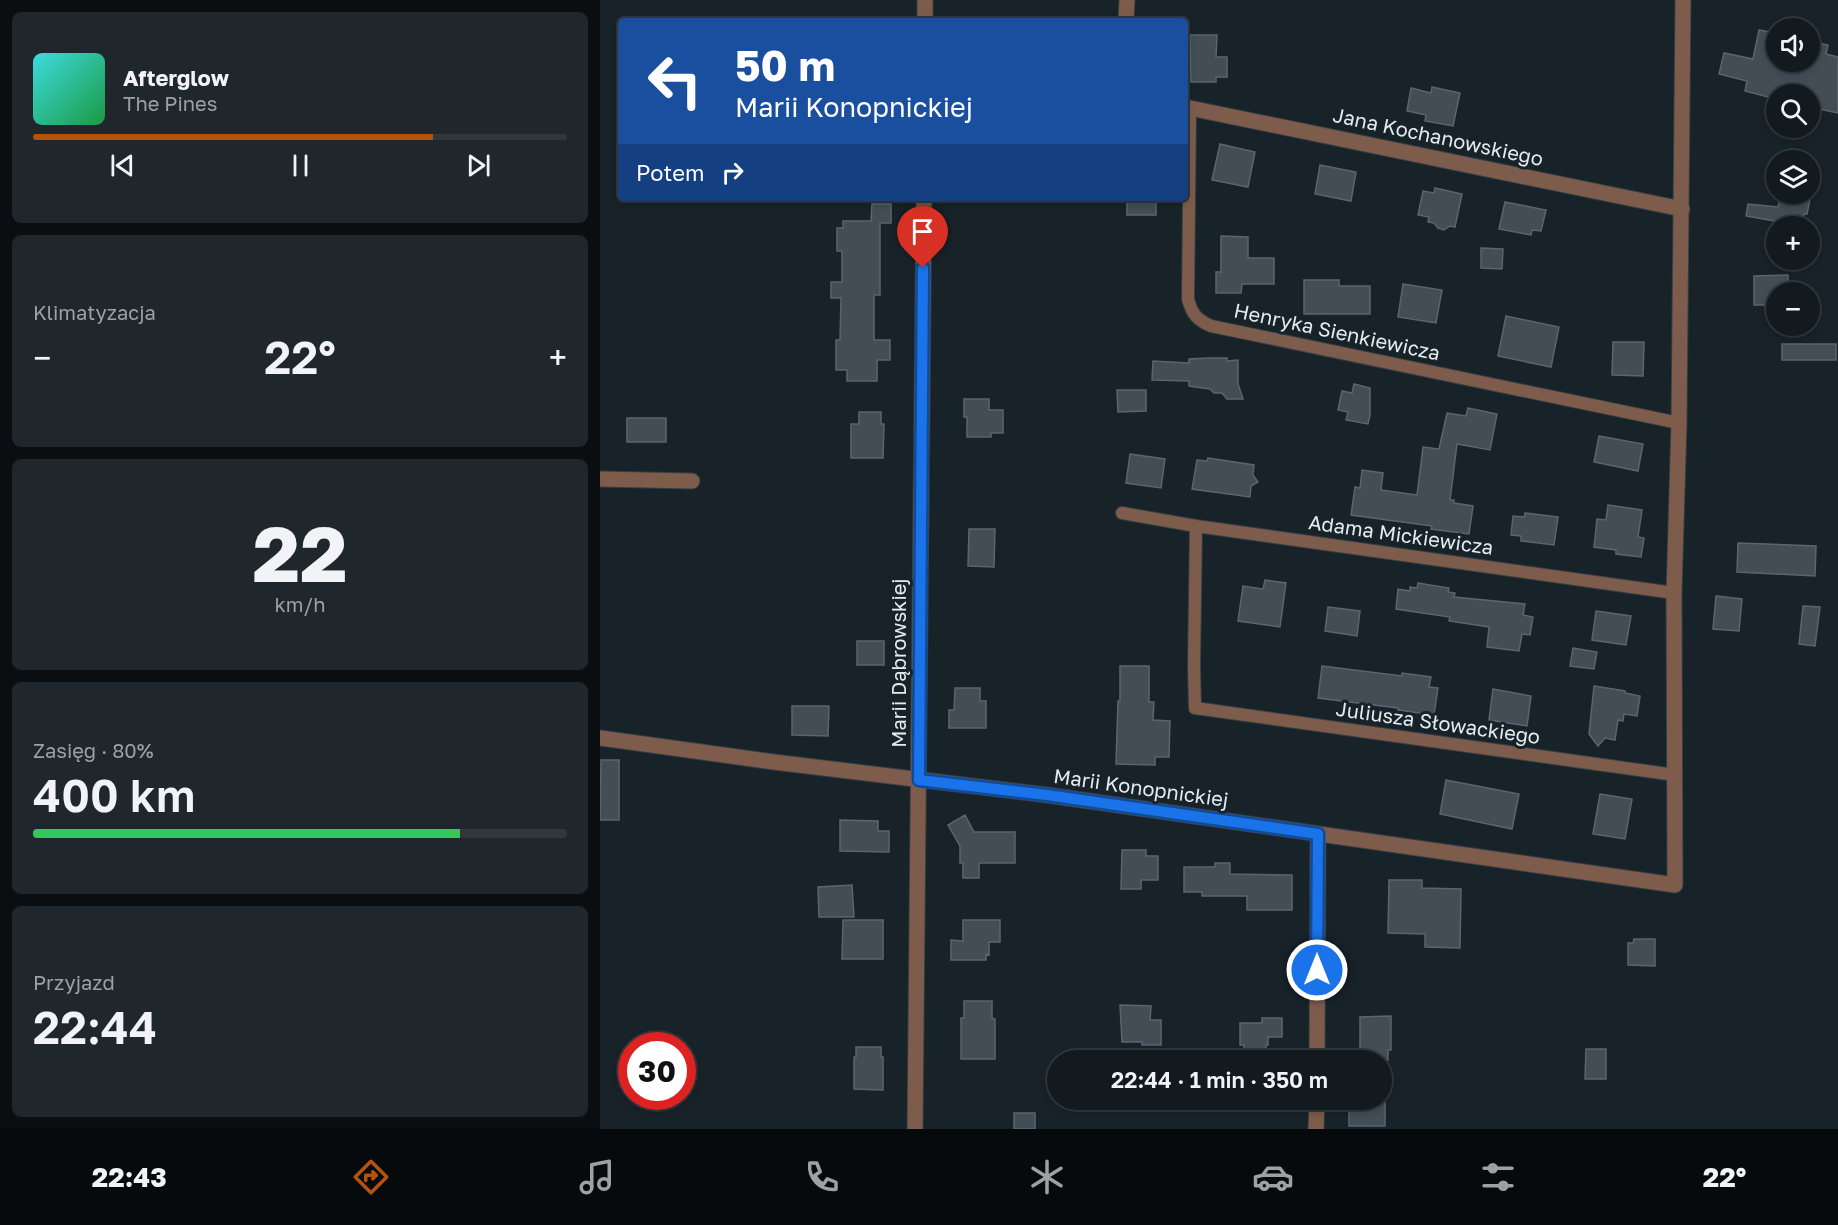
<!DOCTYPE html>
<html lang="pl">
<meta charset="utf-8">
<style>
body{margin:0;font-family:"Golos Text",sans-serif;background:#1f272c;color:#f1f3f6;height:100vh;display:flex;flex-direction:column;font-size:22px;white-space:nowrap}
*{box-sizing:border-box;margin:0}
p{font-size:20px;color:#9ca1a4}
.icon{flex:none;width:33px;height:33px;fill:none;stroke:currentColor;stroke-width:2;stroke-linecap:round;stroke-linejoin:round}
.map{position:relative;flex:1;overflow:hidden}
.drawer{display:flex;flex-direction:column;gap:12px;padding:12px;background:#0a0e11;width:600px}
.drawer>*{flex:none}
.hud{position:absolute;left:18px;top:18px;width:570px;height:183px;border-radius:6px;box-shadow:0 3px 9px #0003,0 0 0 2px #31383d;background:#1a4fa0;color:#fff;overflow:hidden}
.fabs{position:absolute;left:1166px;top:18px;display:grid;gap:12px}
.fabs a{display:grid;place-items:center;width:54px;height:54px;border-radius:50%;background:#121a1f;box-shadow:0 3px 9px #0003,0 0 0 2px #31383d;font-size:30px}
.speed{position:absolute;left:18px;top:1032px;display:flex;gap:12px;font-size:30px;font-weight:700;text-align:center}
.speed>*{display:grid;place-content:center;width:78px;height:78px;border-radius:50%;background:#121a1f;box-shadow:0 3px 9px #0003,0 0 0 2px #31383d;line-height:1}
.speed .limit{border:9px solid #d22;background:#fff;color:#111}
.pin{position:absolute;display:grid;place-items:center;width:51px;height:51px;color:#fff;margin:-62px -26px;border-radius:50% 50% 50% 0;rotate:-45deg;box-shadow:0 0 6px #0007}
.pin .icon{rotate:45deg}
.me{position:absolute;width:66px;margin:-33px;rotate:0deg;stroke-linejoin:round;filter:drop-shadow(0 0 4px #0008)}
.turn{display:flex;align-items:center;gap:21px;height:126px;padding:0 18px;font-size:27px}
.turn .icon{width:78px;height:78px;stroke-width:2.5}
.turn b{display:block;font-size:42px;line-height:51px}
.then{display:flex;align-items:center;height:57px;padding:0 18px;background:#0003;gap:12px;font-size:22px}
.big{font-size:45px;font-weight:600;line-height:1.1}
.drawer .card{flex:1;display:flex;flex-direction:column;justify-content:center;gap:9px;min-width:0;padding:0 21px;border-radius:9px;background:#1f272c}
.drawer .dial{align-items:center;gap:0}
.dial b{font-size:78px;line-height:1}
.song{display:flex;align-items:center;gap:18px}
.cover{width:72px;height:72px;border-radius:9px;background:linear-gradient(135deg,hsl(180 70% 55%),hsl(140 70% 35%))}
.played{height:6px;border-radius:3px;background:linear-gradient(90deg,#b45309 75%,#31383d 75%)}
.keys{display:flex;justify-content:space-around;direction:ltr}
.heat{display:flex;justify-content:space-between;align-items:center;font-size:33px;direction:ltr}
.charge{height:9px;border-radius:4px;background:linear-gradient(90deg,#34c759 80%,#31383d 0)}
.trip{position:absolute;left:447px;top:1050px;width:345px;height:60px;border-radius:30px;background:#121a1f;box-shadow:0 3px 9px #0003,0 0 0 2px #31383d;font-weight:600;line-height:60px;text-align:center}
.dock{display:flex;height:96px;justify-content:space-around;align-items:center;background:#070a0c;color:#9ca1a4}
.dock .icon{width:42px;height:42px}
.dock .selected{color:#b45309}
.dock b{font-size:27px;color:#f1f3f6}
main{display:flex;flex:1;min-height:0}
.map>svg:first-child{display:block}
.building{fill:#424d55;stroke:#5a656e;stroke-width:1.5}
.lines{fill:none;stroke-linecap:round;stroke-linejoin:round}
.lane-casing{stroke:#353e45;stroke-width:14}
.street-casing{stroke:#353e45;stroke-width:17}
.lane{stroke:#7d5c4b;stroke-width:12}
.street{stroke:#7d5c4b;stroke-width:15}
.route-casing{stroke:#114b97;stroke-width:15}
.route{stroke:#1a73e8;stroke-width:10}
.labels{text-anchor:middle;stroke-width:6;stroke-linejoin:round;paint-order:stroke}
.street-label{font-size:20px;fill:#e4ebf0;stroke:#182229}
</style>
<main>
<section class="drawer">
<div class="card">
<div class="song"><i class="cover"></i><div><b>Afterglow</b><p>The Pines</p></div></div>
<div class="played"></div>
<div class="keys"><svg class="icon" aria-label="previous" viewBox="0 0 24 24"><path d="M18 5L8 12l10 7zM5 5v14"/></svg><svg class="icon" aria-label="pause" viewBox="0 0 24 24"><path d="M8 5v14M16 5v14"/></svg><svg class="icon" aria-label="next" viewBox="0 0 24 24"><path d="M6 5l10 7-10 7zM19 5v14"/></svg></div>
</div>
<div class="card"><p>Klimatyzacja</p>
<div class="heat"><a>−</a><b class="big">22°</b><a>+</a></div>
</div>
<div class="card dial"><b>22</b><p>km/h</p></div>
<div class="card"><p>Zasięg · 80%</p><b class="big">400 km</b><div class="charge"></div></div>
<div class="card"><p>Przyjazd</p><b class="big">22:44</b></div>
</section>
<div class="map">
<svg width="1238" height="1129" viewBox="0 0 1238 1129">
<rect width="100%" height="100%" fill="#182229"/>
<!-- building -->
<path class="building" d="M 1159,30 L 1176,33 L 1176,62 L 1209,62 L 1209,41 L 1228,45 L 1226,54 L 1238,57 L 1238,113 L 1209,107 L 1209,94 L 1176,94 L 1176,99 L 1145,91 L 1147,81 L 1119,74 L 1124,53 L 1153,59 Z
M 590,35 L 617,35 L 616,57 L 627,57 L 627,77 L 616,77 L 616,82 L 591,82 Z
M 832,87 L 860,93 L 853,126 L 825,121 L 826,115 L 807,111 L 811,88 L 831,93 Z
M 620,144 L 655,152 L 648,187 L 612,180 Z
M 720,165 L 756,172 L 751,201 L 715,194 Z
M 835,188 L 862,194 L 855,227 L 850,226 L 844,230 L 838,228 L 834,223 L 828,222 L 829,217 L 818,215 L 823,191 L 834,193 Z
M 1181,194 L 1210,199 L 1207,214 L 1204,214 L 1202,226 L 1146,216 L 1148,204 L 1178,207 Z
M 527,198 L 556,198 L 556,215 L 527,215 Z
M 905,202 L 946,210 L 941,231 L 932,230 L 931,235 L 899,229 Z
M 272,204 L 291,204 L 291,223 L 280,223 L 280,295 L 274,295 L 274,340 L 290,340 L 290,360 L 277,360 L 277,381 L 247,381 L 247,370 L 236,370 L 236,340 L 240,340 L 241,298 L 231,298 L 231,282 L 242,282 L 242,251 L 237,251 L 237,228 L 243,228 L 243,221 L 271,221 Z
M 621,236 L 648,237 L 648,258 L 674,258 L 674,284 L 642,284 L 641,293 L 616,293 L 616,272 L 621,272 Z
M 881,248 L 903,249 L 902,269 L 881,268 Z
M 1188,275 L 1188,292 L 1176,292 L 1176,305 L 1154,305 L 1154,276 Z
M 704,280 L 739,280 L 739,286 L 770,286 L 770,314 L 704,314 Z
M 803,284 L 842,290 L 836,323 L 798,317 Z
M 906,316 L 959,327 L 951,367 L 898,356 Z
M 1013,342 L 1044,342 L 1043,376 L 1012,375 Z
M 1182,344 L 1236,344 L 1236,360 L 1182,360 Z
M 609,358 L 627,358 L 627,361 L 638,360 L 638,384 L 643,399 L 627,399 L 622,393 L 614,393 L 610,389 L 589,386 L 589,381 L 552,380 L 553,361 L 589,363 L 589,359 Z
M 754,384 L 770,388 L 770,415 L 768,424 L 746,420 L 748,412 L 738,410 L 742,391 L 752,393 Z
M 517,390 L 546,390 L 546,411 L 518,412 Z
M 364,399 L 389,399 L 389,410 L 403,410 L 403,433 L 391,433 L 391,437 L 367,437 L 367,417 L 364,417 Z
M 868,408 L 897,414 L 890,450 L 857,444 L 850,500 L 854,500 L 854,503 L 873,506 L 869,534 L 831,529 L 832,526 L 751,515 L 755,487 L 760,488 L 762,470 L 783,473 L 781,490 L 817,495 L 823,447 L 839,449 L 847,413 L 866,416 Z
M 259,412 L 281,412 L 281,424 L 284,424 L 283,458 L 251,458 L 251,424 L 259,424 Z
M 27,418 L 66,418 L 66,442 L 27,442 Z
M 999,436 L 1043,444 L 1038,471 L 994,462 Z
M 530,454 L 565,459 L 561,488 L 526,483 Z
M 608,458 L 654,465 L 653,475 L 658,482 L 651,486 L 650,497 L 592,489 L 597,460 L 607,461 Z
M 1008,505 L 1042,510 L 1038,537 L 1044,538 L 1041,557 L 1016,554 L 1016,550 L 994,547 L 997,519 L 1006,520 Z
M 925,513 L 958,517 L 954,545 L 921,541 L 921,536 L 911,535 L 913,516 L 924,517 Z
M 369,529 L 395,529 L 394,567 L 368,566 Z
M 1138,543 L 1216,546 L 1215,576 L 1137,572 Z
M 665,580 L 686,583 L 680,627 L 638,621 L 643,586 L 663,589 Z
M 818,583 L 849,588 L 848,592 L 855,593 L 854,597 L 925,604 L 923,615 L 933,617 L 930,635 L 922,634 L 919,651 L 887,647 L 889,627 L 849,621 L 850,617 L 796,609 L 798,589 L 810,591 L 810,587 L 817,588 Z
M 1116,596 L 1142,599 L 1139,631 L 1113,629 Z
M 1203,606 L 1220,607 L 1215,646 L 1199,644 Z
M 728,607 L 760,611 L 757,636 L 725,631 Z
M 996,611 L 1031,616 L 1026,645 L 992,640 Z
M 257,641 L 284,641 L 284,665 L 257,665 Z
M 973,648 L 997,652 L 994,669 L 970,666 Z
M 520,666 L 549,666 L 549,702 L 554,702 L 553,720 L 570,721 L 569,757 L 555,757 L 555,765 L 516,764 L 518,701 L 520,701 Z
M 722,666 L 802,676 L 802,673 L 831,677 L 829,687 L 838,688 L 834,715 L 798,710 L 798,708 L 718,698 Z
M 994,686 L 1025,691 L 1025,693 L 1040,696 L 1037,716 L 1024,714 L 1023,721 L 1018,720 L 1015,740 L 1005,738 L 998,746 L 989,734 Z
M 355,688 L 380,688 L 380,701 L 386,701 L 386,728 L 349,728 L 349,710 L 354,710 Z
M 893,689 L 931,696 L 927,726 L 889,720 Z
M 192,706 L 229,706 L 228,736 L 192,735 Z
M 1,760 L 19,760 L 19,820 L 0,820 Z
M 846,780 L 919,794 L 912,829 L 840,814 Z
M 1000,794 L 1032,799 L 1025,839 L 993,834 Z
M 365,815 L 374,832 L 415,832 L 415,863 L 379,863 L 379,878 L 363,878 L 363,863 L 360,863 L 360,846 L 348,825 Z
M 240,820 L 278,821 L 278,831 L 289,831 L 289,852 L 240,851 Z
M 522,850 L 546,850 L 546,856 L 558,856 L 558,880 L 541,880 L 541,889 L 521,889 Z
M 615,863 L 630,863 L 630,874 L 692,875 L 692,910 L 647,910 L 647,896 L 602,896 L 602,892 L 584,892 L 584,867 L 615,867 Z
M 789,880 L 822,880 L 822,888 L 861,889 L 860,948 L 825,947 L 825,934 L 788,933 Z
M 252,885 L 254,917 L 219,917 L 218,887 Z
M 243,920 L 283,920 L 283,959 L 242,959 Z
M 363,920 L 400,920 L 400,942 L 389,942 L 389,955 L 386,954 L 386,960 L 351,960 L 351,940 L 363,941 Z
M 1034,939 L 1055,939 L 1055,966 L 1028,965 L 1028,943 L 1033,943 Z
M 364,1001 L 392,1001 L 392,1018 L 395,1019 L 395,1059 L 361,1059 L 361,1018 L 364,1018 Z
M 520,1005 L 551,1006 L 550,1020 L 561,1020 L 561,1045 L 542,1045 L 542,1042 L 522,1042 Z
M 791,1016 L 791,1050 L 788,1050 L 788,1060 L 763,1060 L 763,1050 L 760,1050 L 760,1017 Z
M 662,1018 L 682,1018 L 682,1037 L 668,1037 L 668,1045 L 666,1045 L 666,1058 L 644,1058 L 644,1045 L 640,1045 L 640,1023 L 662,1023 Z
M 256,1047 L 281,1047 L 281,1057 L 283,1057 L 283,1090 L 254,1089 L 254,1057 L 256,1057 Z
M 986,1049 L 1006,1049 L 1006,1079 L 985,1079 Z
M 749,1100 L 785,1100 L 785,1126 L 749,1126 Z
M 414,1113 L 435,1113 L 435,1129 L 414,1129 Z"/>
<g class="lines">
<!-- lane casing -->
<g class="lane-casing">
<path id="lane" d="M 590,108 L 588,299 C 592,314 597,320 611,326 L 1079,423
M 522,513 L 596,526 L 1074,593
M 596,526 L 594,666 L 595,708 L 1075,775"/>
</g>
<!-- street casing -->
<g class="street-casing">
<path id="street" d="M 325,21 L 325,0
M 526,21 L 527,0
M 585,107 L 1082,209
M 0,479 L 92,481
M 0,738 L 174,762 L 447,795 L 1075,885 L 1074,593 L 1079,423 L 1083,0
M 717,1060 L 718,834
M 315,1129 L 324,198
M 716,1129 L 717,1100"/>
</g>
<!-- lane -->
<use href="#lane" class="lane"/>
<!-- street -->
<use href="#street" class="street"/>
</g>
<g class="lines">
<!-- route casing -->
<g class="route-casing">
<path id="route" d="M 323,268 L 319,780 L 447,795 L 718,834 L 717,970"/>
</g>
<!-- route -->
<use href="#route" class="route"/>
</g>
<g class="labels">
<!-- street labels -->
<g class="street-label">
<text transform="translate(838 137) rotate(12)" y="7">Jana Kochanowskiego</text>
<text transform="translate(737 332) rotate(12)" y="7">Henryka Sienkiewicza</text>
<text transform="translate(801 535) rotate(8)" y="7">Adama Mickiewicza</text>
<text transform="translate(299 663) rotate(-90)" y="7">Marii Dąbrowskiej</text>
<text transform="translate(838 723) rotate(8)" y="7">Juliusza Słowackiego</text>
<text transform="translate(541 788) rotate(8)" y="7">Marii Konopnickiej</text>
</g>
</g>
</svg>
<div class="fabs">
<a><svg class="icon" aria-label="sound" viewBox="0 0 24 24"><path d="M4 9h4l5-4v14l-5-4H4zM17 9q2 3 0 6"/></svg></a>
<a><svg class="icon" aria-label="search" viewBox="0 0 24 24"><circle cx="10" cy="10" r="6"/><path d="M15 15l6 6"/></svg></a>
<a><svg class="icon" aria-label="layers" viewBox="0 0 24 24"><path d="M12 4l9 5-9 5-9-5zM3 14l9 5 9-5"/></svg></a>
<a>+</a>
<a>−</a>
</div>
<div class="speed"><div class="limit">30</div></div>
<div class="pin" style="left:323px;top:268px;background:#d93025"><svg class="icon" aria-label="arrive" viewBox="0 0 24 24"><path d="M6 21V4h12l-3 4 3 4H6"/></svg></div>
<svg class="me" style="left:717px;top:970px" viewBox="-20 -20 40 40"><circle r="17" fill="#1a73e8" stroke="#fff" stroke-width="3"/><path d="M0-11L8 9 0 5-8 9z" fill="#fff"/></svg>
<div class="trip">22:44 · 1 min · 350 m</div>
<div class="hud">
<div class="turn"><svg class="icon" aria-label="left" viewBox="0 0 24 24"><path d="M17 20v-9H6M10 6l-5 5 5 5"/></svg><div><b>50 m</b>Marii Konopnickiej</div></div>
<div class="then">Potem<svg class="icon" aria-label="right" viewBox="0 0 24 24"><path d="M7 20v-9h11M14 6l5 5-5 5"/></svg></div>
</div>
</div>
</main>
<nav class="dock">
<b>22:43</b>
<svg class="icon selected" aria-label="directions" viewBox="0 0 24 24"><path d="M12 3l9 9-9 9-9-9zM9 14v-3h6M13 9l2 2-2 2"/></svg>
<svg class="icon" aria-label="music" viewBox="0 0 24 24"><path d="M9 18V5l10-2v13"/><circle cx="6" cy="18" r="3"/><circle cx="16" cy="16" r="3"/></svg>
<svg class="icon" aria-label="phone" viewBox="0 0 24 24"><path d="M5 4h4l2 5-3 2q2 4 5 5l2-3 5 2v4C11 20 4 13 5 4z"/></svg>
<svg class="icon" aria-label="climate" viewBox="0 0 24 24"><path d="M12 3v18M4 7l16 10M4 17L20 7"/></svg>
<svg class="icon" aria-label="car" viewBox="0 0 24 24"><path d="M5 17H2v-5l4-1 3-4h7l3 4 3 1v5h-3M9 17h6M6 11h13"/><circle cx="7" cy="17" r="2"/><circle cx="17" cy="17" r="2"/></svg>
<svg class="icon" aria-label="filters" viewBox="0 0 24 24"><path d="M4 7h16M4 17h16"/><circle cx="9" cy="7" r="2"/><circle cx="15" cy="17" r="2"/></svg>
<b>22°</b>
</nav>
